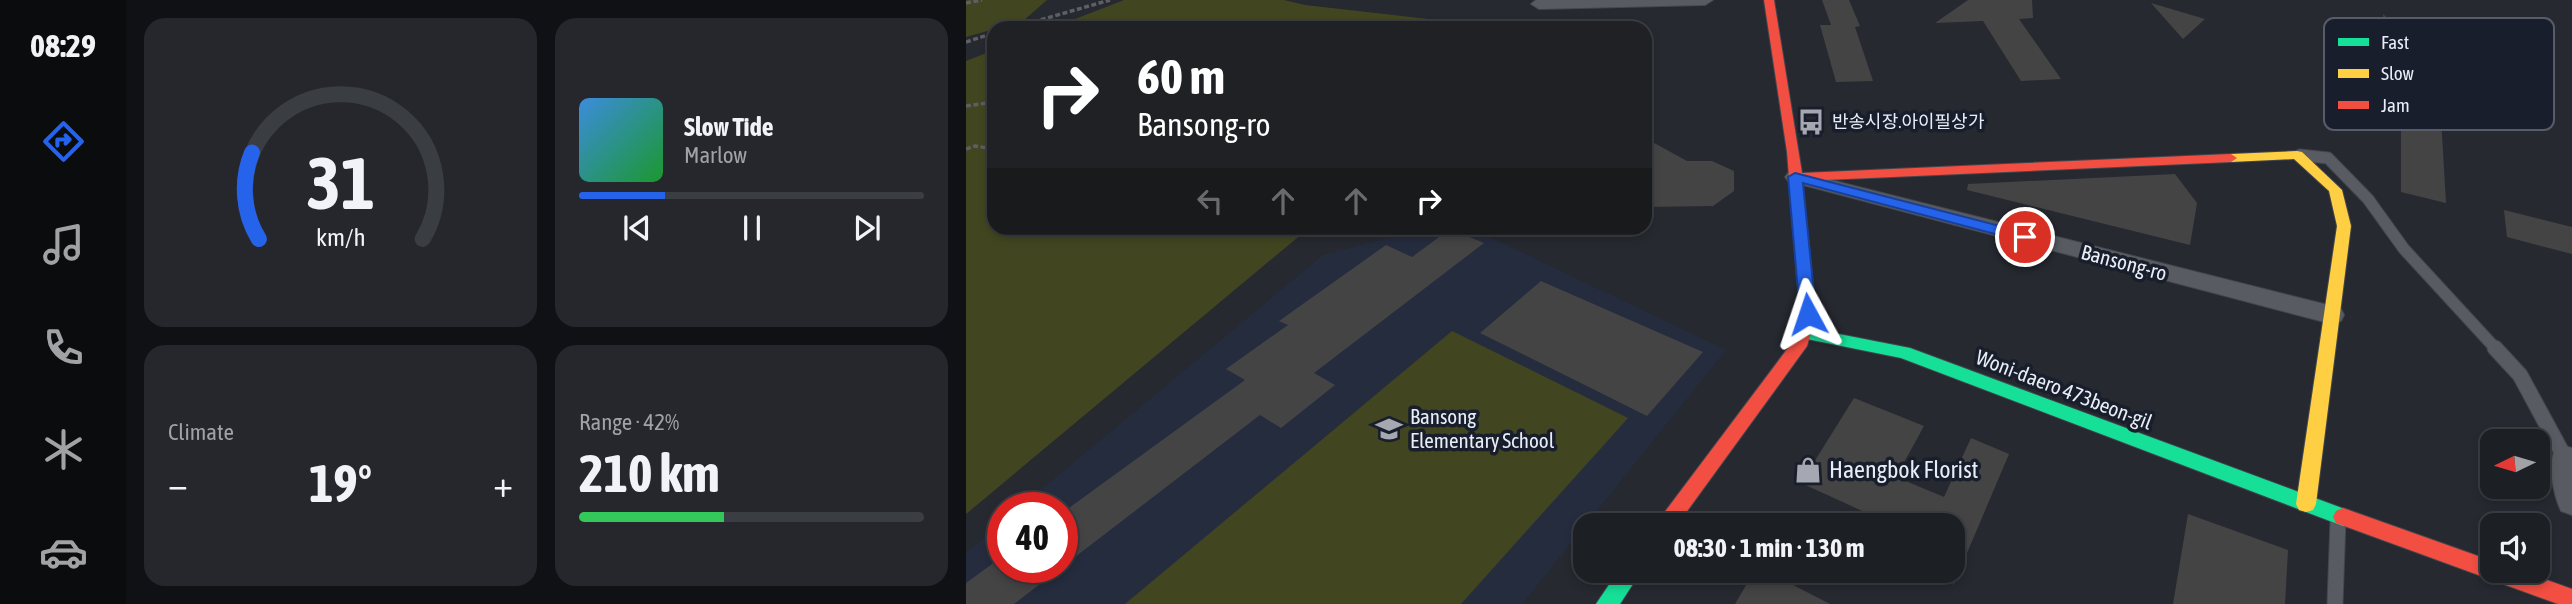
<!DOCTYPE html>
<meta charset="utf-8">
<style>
body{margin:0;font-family:"Asap Condensed","Noto Sans KR",sans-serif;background:#25272c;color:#f1f3f6;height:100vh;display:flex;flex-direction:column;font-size:26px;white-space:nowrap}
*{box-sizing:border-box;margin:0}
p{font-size:23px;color:#a0a2a6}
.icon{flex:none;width:38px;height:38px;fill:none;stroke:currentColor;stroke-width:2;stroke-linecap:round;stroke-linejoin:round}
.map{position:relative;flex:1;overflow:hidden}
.drawer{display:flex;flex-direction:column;gap:18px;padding:18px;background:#0f1114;width:840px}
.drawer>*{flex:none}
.guide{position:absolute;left:21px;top:21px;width:665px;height:214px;border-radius:21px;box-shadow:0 4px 10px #0003,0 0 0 2px #3a3d41;background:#202124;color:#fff;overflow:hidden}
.needle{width:46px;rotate:265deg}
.fabs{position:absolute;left:1514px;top:429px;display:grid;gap:14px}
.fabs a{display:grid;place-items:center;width:70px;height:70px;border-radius:14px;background:#1c1f24;box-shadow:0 4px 10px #0003,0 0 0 2px #3a3d41;font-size:35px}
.speed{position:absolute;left:21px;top:492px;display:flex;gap:14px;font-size:35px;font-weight:700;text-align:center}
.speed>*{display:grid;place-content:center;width:91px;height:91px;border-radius:50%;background:#1c1f24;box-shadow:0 4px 10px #0003,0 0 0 2px #3a3d41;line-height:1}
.speed .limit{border:10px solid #d22;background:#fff;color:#111}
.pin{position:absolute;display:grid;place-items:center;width:60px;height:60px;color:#fff;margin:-30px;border:4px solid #fff;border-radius:50%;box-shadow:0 2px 7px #0007}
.me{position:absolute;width:77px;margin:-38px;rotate:355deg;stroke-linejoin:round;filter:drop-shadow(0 0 5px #0008)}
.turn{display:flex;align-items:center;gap:24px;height:147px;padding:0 35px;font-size:32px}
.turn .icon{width:91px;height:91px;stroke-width:2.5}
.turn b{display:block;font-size:49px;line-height:60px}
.lanes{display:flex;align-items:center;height:66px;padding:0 35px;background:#0003;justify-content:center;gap:35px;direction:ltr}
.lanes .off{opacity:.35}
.big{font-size:52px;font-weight:700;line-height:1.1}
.drawer .tile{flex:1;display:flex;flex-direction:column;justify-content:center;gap:10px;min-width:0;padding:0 24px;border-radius:21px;background:#25272c}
.drawer .dial{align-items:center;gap:0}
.dial svg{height:182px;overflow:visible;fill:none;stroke:#3a3d41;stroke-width:7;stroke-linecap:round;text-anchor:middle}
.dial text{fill:#f1f3f6;stroke:none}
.song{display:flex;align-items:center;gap:21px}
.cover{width:84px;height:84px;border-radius:10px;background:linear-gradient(135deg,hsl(210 70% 55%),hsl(130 70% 35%))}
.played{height:7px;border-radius:4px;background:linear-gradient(90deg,#2563eb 25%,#3a3d41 25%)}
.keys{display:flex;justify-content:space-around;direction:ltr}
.heat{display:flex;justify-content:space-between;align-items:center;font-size:38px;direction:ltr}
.charge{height:10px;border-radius:5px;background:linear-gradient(90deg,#34c759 42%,#3a3d41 0)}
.drawer .tiles{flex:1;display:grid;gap:18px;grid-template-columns:repeat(2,1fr)}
.trip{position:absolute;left:607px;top:513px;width:392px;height:70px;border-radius:21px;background:#1c1f24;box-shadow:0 4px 10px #0003,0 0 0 2px #3a3d41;font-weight:700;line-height:70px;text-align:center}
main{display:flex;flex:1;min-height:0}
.tabs{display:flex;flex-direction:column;width:126px;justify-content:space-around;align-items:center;background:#0b0c0e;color:#a0a2a6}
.tabs .icon{width:49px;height:49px}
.tabs .selected{color:#2563eb}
.tabs b{font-size:32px;color:#f1f3f6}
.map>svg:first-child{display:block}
.built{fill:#252c3e}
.green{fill:#424620}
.building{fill:#454445}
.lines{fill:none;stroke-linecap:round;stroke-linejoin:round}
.lane-far1-casing{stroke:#43464d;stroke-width:13}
.lane-casing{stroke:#43464d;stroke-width:17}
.street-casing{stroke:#43464d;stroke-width:2}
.fast-casing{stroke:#43464d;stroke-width:2}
.slow-casing{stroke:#43464d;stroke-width:2}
.jam-casing{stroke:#43464d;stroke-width:2}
.path-far1{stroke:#5c5f64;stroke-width:3.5;stroke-dasharray:5 2.5;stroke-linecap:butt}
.path{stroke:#5c5f64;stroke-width:4.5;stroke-dasharray:6 3.5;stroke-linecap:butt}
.lane-far1{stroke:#585c62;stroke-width:11}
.lane{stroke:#585c62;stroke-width:15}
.street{fill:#585c62;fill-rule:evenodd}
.fast{fill:#16e098;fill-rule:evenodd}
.slow{fill:#ffcf43;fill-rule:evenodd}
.jam{fill:#f24e42;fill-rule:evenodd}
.route{fill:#2563eb;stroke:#184099;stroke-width:2}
.labels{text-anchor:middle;stroke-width:7;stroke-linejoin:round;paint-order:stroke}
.far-poi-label{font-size:18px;fill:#e9edf7;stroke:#181e2b;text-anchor:start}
.street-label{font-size:21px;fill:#e9edf7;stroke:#181e2b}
.poi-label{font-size:21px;fill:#e9edf7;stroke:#181e2b;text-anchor:start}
.near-poi-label{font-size:24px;fill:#e9edf7;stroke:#181e2b;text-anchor:start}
.key{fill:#181e2b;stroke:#575c68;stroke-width:2}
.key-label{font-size:19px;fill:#e9edf7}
</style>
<main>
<nav class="tabs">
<b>08:29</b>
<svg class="icon selected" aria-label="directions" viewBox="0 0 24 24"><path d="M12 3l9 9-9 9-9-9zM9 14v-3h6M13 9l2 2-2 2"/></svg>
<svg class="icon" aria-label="music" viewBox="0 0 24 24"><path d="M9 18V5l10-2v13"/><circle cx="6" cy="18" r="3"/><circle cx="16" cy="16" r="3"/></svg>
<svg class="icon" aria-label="phone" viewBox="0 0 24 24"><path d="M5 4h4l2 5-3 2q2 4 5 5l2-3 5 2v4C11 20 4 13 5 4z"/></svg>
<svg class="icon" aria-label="climate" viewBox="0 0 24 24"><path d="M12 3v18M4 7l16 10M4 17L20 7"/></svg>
<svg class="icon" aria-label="car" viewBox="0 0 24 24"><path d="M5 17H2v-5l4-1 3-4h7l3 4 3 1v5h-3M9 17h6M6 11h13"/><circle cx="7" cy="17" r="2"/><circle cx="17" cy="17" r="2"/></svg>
</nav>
<section class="drawer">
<div class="tiles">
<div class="tile dial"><svg viewBox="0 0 100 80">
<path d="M14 69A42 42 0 1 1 86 69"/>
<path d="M14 69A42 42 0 0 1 11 31" stroke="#2563eb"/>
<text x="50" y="56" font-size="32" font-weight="700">31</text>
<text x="50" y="72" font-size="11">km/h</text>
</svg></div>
<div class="tile">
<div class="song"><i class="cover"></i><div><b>Slow Tide</b><p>Marlow</p></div></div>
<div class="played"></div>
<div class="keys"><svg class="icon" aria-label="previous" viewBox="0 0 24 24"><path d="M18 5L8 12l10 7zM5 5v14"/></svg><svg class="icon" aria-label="pause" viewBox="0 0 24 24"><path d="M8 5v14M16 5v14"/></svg><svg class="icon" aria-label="next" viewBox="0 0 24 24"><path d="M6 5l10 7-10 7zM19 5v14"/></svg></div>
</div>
<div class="tile"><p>Climate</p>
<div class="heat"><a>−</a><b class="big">19°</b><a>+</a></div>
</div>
<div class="tile"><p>Range · 42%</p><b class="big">210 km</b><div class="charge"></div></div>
</div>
</section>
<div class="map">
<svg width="1606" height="604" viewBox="0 0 1606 604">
<rect width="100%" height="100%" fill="#262930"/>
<!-- built -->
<path class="built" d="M 459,228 L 505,228 L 760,350 L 556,604 L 0,604 L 0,553 L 37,522 L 37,567 L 96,567 L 96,508 L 54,507 L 357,255 Z"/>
<!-- green -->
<path class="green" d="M 0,0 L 81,0 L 57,21 L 0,37 Z
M 158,0 L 318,0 L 339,5 L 541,28 L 86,28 Z
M 28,50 L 28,228 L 343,228 L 0,514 L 0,61 Z
M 486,331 L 662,418 L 495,604 L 159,604 Z"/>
<!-- building -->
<path class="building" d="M 856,0 L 883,0 L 894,26 L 889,27 L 907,81 L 870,82 L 854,25 L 865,25 Z
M 1002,0 L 1066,0 L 1067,18 L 1053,19 L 1095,79 L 1055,81 L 1017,21 L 969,23 Z
M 1185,3 L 1239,19 L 1217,39 Z
M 1417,14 L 1439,35 L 1464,39 L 1473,84 L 1480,203 L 1435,192 L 1435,83 L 1425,81 Z
M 679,138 L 721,161 L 746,161 L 768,171 L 768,191 L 747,206 L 679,207 Z
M 1209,174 L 1231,203 L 1224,245 L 1001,190 L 1002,184 Z
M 1538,210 L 1606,227 L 1606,254 L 1541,237 Z
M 484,229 L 518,243 L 348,373 L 369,385 L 315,428 L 294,415 L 96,567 L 96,513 L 279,380 L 260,369 L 322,325 L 313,321 L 420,245 L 446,257 Z
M 575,281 L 737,352 L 681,416 L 514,333 Z
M 888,398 L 958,426 L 930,477 L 978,497 L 1005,438 L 1043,454 L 987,586 L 987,525 L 927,525 L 835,483 Z
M 1222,514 L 1322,550 L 1319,604 L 1207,604 Z
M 37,556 L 37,567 L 96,567 L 48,604 L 0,604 L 0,583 Z
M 789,570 L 798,570 L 864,604 L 769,604 Z"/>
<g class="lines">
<!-- lane-far1 casing -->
<g class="lane-far1-casing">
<path id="lane-far1" d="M 1334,155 L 1362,158 L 1402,199 L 1438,249 L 1531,350"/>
</g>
<!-- lane casing -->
<g class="lane-casing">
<path id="lane" d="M 1529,348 L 1554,375 L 1599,458 L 1606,459
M 1369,604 L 1372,520"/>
</g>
<!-- street casing -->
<g class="street-casing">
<path id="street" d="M 747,0 L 739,5 L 573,9 L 565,4 L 570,0 Z
M 829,171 L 1366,306 L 1375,309 L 1378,315 L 1375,321 L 1366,324 L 822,181 L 819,177 L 822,173 Z
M 1599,446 L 1606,448 L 1606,515 L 1595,511 C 1588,496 1581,465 1589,450 Z"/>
</g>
<!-- fast casing -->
<g class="fast-casing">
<path id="fast" d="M 837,327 L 944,348 L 1384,511 L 1387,517 L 1384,523 L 1377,526 L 935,358 L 831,337 L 829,333 Z
M 653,570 L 676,570 L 654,604 L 630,604 Z"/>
</g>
<!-- slow casing -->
<g class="slow-casing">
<path id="slow" d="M 1331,151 L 1336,152 L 1376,190 L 1385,226 L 1350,504 L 1347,510 L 1340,512 L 1333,510 L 1330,504 L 1371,226 L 1363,191 L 1328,159 L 1265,162 L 1259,158 L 1265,154 Z"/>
</g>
<!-- jam casing -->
<g class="jam-casing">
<path id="jam" d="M 798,0 L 808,0 L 836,173 L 1265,154 L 1271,158 L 1265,162 L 836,181 L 850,314 L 841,346 L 711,525 L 689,525 L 825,344 L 834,314 L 821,152 Z
M 1377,508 L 1526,561 L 1526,570 L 1553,570 L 1606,589 L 1606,604 L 1592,604 L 1370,523 L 1367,517 L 1370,511 Z"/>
</g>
<!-- path-far1 -->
<path class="path-far1" d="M 0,3 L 16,0
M 46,28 L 144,0
M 0,42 L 28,33
M 0,106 L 28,102
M 0,149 L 9,146 L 28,149"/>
<!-- path -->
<path class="path" d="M 518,228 L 548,232"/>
<!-- lane-far1 -->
<use href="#lane-far1" class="lane-far1"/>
<!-- lane -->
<use href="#lane" class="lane"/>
<!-- street -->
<use href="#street" class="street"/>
<!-- fast -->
<use href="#fast" class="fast"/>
<!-- slow -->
<use href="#slow" class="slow"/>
<!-- jam -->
<use href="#jam" class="jam"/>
</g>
<!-- route -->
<path class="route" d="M 829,173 L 1065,234 L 1067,237 L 1059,242 L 837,183 L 850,314 L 842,320 L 834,314 L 822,177 Z"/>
<!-- icons -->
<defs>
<g id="bus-bare" transform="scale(2.1)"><path d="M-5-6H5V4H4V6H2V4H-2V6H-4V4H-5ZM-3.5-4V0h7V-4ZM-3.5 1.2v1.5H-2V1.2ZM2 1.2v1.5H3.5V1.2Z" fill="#a5a8b1" stroke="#181e2b" stroke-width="2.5" paint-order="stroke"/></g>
<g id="school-bare" transform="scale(2.1)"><path d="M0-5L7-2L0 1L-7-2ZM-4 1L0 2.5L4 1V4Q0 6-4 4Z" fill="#a5a8b1" stroke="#181e2b" stroke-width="2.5" paint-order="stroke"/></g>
<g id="shop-bare" transform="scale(2.1)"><path d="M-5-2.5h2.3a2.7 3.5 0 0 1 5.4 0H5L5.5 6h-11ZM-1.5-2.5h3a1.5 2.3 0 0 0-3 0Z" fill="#a5a8b1" stroke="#181e2b" stroke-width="2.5" paint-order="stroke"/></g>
</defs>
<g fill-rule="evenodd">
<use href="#bus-bare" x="845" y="122"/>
<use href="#school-bare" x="423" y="429"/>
<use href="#shop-bare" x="842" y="470"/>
</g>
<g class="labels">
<!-- far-poi labels -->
<g class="far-poi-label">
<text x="866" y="128">반송시장.아이필상가</text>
</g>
<!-- street labels -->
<g class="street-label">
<text transform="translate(1158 263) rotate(15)" y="7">Bansong-ro</text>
<text transform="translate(1098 390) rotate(21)" y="7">Woni-daero 473beon-gil</text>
</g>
<!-- poi labels -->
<g class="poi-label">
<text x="444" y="424">Bansong<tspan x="444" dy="24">Elementary School</tspan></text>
</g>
<!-- near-poi labels -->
<g class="near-poi-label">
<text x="863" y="478">Haengbok Florist</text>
</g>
</g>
<!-- legend -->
<rect x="1358" y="18" width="230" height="112" rx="10" class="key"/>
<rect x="1372" y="38" width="31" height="8" fill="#16e098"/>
<rect x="1372" y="69" width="31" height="9" fill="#ffcf43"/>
<rect x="1372" y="101" width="31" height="8" fill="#f24e42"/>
<g class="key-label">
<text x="1415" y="49">Fast</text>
<text x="1415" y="80">Slow</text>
<text x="1415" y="112">Jam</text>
</g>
</svg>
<div class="fabs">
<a><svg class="needle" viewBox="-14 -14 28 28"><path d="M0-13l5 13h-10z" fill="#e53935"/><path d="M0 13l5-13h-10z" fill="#a0a2a6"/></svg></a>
<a><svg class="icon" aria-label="sound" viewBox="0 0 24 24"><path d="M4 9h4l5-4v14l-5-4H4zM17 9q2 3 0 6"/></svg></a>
</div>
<div class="speed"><div class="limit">40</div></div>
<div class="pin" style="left:1059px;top:237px;background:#d93025"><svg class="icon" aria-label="arrive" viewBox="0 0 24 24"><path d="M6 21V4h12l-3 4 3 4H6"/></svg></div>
<svg class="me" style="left:842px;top:314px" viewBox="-20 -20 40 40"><path d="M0-17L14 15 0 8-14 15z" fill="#2563eb" stroke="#fff" stroke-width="4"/></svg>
<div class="trip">08:30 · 1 min · 130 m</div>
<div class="guide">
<div class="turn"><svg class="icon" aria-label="right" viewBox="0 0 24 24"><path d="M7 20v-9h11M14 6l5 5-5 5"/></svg><div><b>60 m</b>Bansong-ro</div></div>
<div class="lanes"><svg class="icon off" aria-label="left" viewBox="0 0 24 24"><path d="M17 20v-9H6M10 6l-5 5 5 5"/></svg><svg class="icon off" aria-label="ahead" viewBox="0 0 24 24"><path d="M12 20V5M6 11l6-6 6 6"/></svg><svg class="icon off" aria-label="ahead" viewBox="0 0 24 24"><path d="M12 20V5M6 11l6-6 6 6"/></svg><svg class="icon" aria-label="right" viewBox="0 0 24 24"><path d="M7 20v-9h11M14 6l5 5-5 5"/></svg></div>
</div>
</div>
</main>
